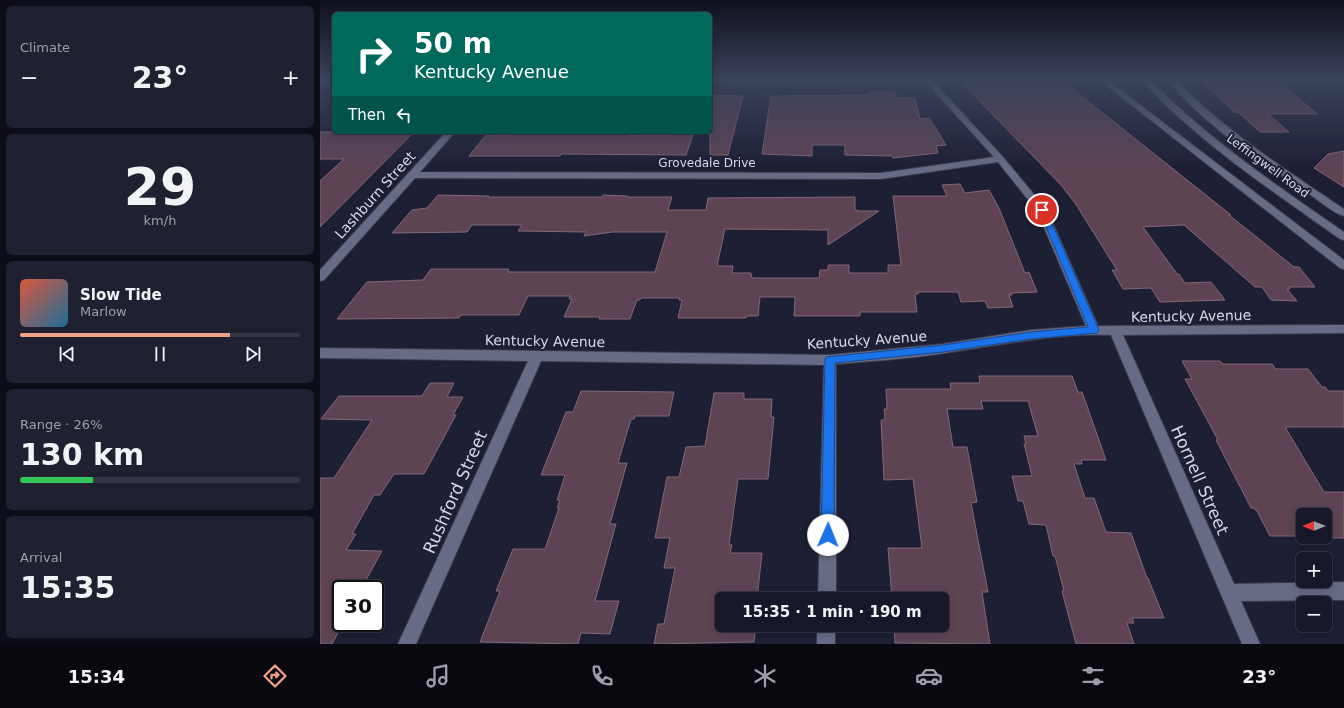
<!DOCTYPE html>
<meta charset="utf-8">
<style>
body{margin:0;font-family:"DejaVu Sans",sans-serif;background:#1f2030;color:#f1f3f6;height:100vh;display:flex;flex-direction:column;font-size:15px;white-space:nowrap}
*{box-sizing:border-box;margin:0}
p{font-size:13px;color:#9e9fa8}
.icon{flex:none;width:22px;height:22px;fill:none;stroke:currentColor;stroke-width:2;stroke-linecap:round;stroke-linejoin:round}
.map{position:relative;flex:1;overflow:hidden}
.panel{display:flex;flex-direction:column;gap:6px;padding:6px;background:#0c0d16;width:320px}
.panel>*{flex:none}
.hud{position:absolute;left:12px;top:12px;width:380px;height:122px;border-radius:6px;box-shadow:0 2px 10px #0003,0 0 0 1px #353645;background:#00695c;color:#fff;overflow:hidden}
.needle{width:26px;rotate:270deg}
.fabs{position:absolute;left:976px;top:508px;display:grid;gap:8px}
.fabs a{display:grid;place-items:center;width:36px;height:36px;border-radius:6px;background:#161728;box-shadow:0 2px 10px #0003,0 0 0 1px #353645;font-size:20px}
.speed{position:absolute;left:12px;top:580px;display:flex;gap:8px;font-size:20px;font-weight:700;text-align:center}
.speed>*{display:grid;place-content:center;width:52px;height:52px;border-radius:50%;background:#161728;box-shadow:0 2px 10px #0003,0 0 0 1px #353645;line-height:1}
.speed .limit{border:2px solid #111;border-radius:6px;background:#fff;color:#111}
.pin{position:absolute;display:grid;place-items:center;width:34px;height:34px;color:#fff;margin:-17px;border:2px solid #fff;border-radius:50%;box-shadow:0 1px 4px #0007}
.me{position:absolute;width:44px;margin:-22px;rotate:1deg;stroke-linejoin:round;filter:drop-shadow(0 0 3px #0008)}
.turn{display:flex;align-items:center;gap:14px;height:84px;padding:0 16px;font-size:18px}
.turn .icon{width:52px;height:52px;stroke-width:2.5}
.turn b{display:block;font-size:28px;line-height:34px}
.then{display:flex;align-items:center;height:38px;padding:0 16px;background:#0003;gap:8px;font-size:15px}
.big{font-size:30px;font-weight:700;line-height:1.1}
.panel .tile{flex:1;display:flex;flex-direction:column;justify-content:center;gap:6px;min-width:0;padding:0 14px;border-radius:6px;background:#1f2030}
.panel .dial{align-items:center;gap:0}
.dial b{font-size:52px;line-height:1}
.song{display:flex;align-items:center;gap:12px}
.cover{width:48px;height:48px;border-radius:6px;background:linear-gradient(135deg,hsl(10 70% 55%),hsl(200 70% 35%))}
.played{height:4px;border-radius:2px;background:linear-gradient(90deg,#f39f83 75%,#353645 75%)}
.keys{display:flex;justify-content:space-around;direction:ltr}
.heat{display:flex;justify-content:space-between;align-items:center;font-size:22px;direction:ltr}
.charge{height:6px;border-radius:3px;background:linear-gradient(90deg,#34c759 26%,#353645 0)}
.trip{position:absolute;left:395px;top:592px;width:234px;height:40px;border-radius:6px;background:#161728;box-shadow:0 2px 10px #0003,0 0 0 1px #353645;font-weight:700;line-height:40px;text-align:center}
.dock{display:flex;height:64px;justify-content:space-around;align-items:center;background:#090910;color:#9e9fa8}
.dock .icon{width:28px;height:28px}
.dock .current{color:#f39f83}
.dock b{font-size:18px;color:#f1f3f6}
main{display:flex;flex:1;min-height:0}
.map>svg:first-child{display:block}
.building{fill:#5e4453;stroke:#846777}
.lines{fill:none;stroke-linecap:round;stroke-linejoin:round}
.street-casing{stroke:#393a4d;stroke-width:2}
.secondary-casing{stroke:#393a4d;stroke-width:2}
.street{fill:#686b86;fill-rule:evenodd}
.secondary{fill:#686b86;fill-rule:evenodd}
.route{fill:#1a73e8;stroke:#114b97}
.labels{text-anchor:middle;stroke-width:4;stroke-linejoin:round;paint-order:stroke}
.far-street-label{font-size:12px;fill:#d6d9e8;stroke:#1d1f35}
.street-label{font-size:14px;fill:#d6d9e8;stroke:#1d1f35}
.near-street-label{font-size:17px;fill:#d6d9e8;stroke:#1d1f35}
</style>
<main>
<section class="panel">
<div class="tile"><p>Climate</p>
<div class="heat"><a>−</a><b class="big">23°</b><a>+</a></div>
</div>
<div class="tile dial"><b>29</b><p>km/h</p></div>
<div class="tile">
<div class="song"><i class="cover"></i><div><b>Slow Tide</b><p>Marlow</p></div></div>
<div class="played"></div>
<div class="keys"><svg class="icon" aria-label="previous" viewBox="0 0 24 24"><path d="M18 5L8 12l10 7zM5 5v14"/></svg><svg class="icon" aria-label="pause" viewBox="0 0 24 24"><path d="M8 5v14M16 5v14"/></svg><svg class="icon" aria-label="next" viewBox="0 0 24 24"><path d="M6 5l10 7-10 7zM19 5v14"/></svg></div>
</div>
<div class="tile"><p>Range · 26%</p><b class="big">130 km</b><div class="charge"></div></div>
<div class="tile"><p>Arrival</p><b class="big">15:35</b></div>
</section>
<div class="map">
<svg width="1024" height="644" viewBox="0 0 1024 644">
<rect width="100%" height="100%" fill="#1d1f35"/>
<!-- building -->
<path class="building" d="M 655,79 L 736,79 L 741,83 L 745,83 L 911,215 L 909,215 L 974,267 L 979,267 L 995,287 L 969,287 L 970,289 L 967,289 L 977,301 L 951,300 L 942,287 L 935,287 L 864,225 L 823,227 L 857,274 L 859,274 L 865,283 L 891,282 L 905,300 L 840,302 L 831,288 L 803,289 L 792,270 L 797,270 L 755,203 L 741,185 L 644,85 L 659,83 Z
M 879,79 L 956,79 L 997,114 L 948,114 L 969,132 L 940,132 L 918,112 L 914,112 Z
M 549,92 L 574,92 L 577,98 L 595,98 L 600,119 L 609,118 L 626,145 L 616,146 L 618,153 L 573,158 L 572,156 L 525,155 L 525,145 L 492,145 L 492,156 L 442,154 L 451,96 L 549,95 Z
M 390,95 L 423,96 L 408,155 L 390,155 Z
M 0,132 L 94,132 L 0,227 L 0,181 L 24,159 L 0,159 Z
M 196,132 L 310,132 L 308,135 L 353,135 L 354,132 L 374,132 L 366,155 L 241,154 L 240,156 L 149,156 L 166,135 L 193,135 Z
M 1024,151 L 1024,187 L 994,168 L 1008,154 Z
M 640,184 L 645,193 L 669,190 L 679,208 L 705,273 L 709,272 L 717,292 L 691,293 L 692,295 L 689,295 L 693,307 L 668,308 L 665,301 L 641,302 L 638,292 L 598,292 L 598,294 L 595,294 L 597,312 L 540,312 L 540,316 L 474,316 L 475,297 L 440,297 L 438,316 L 426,316 L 426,318 L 358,318 L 362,300 L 359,300 L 360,298 L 321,298 L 320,300 L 317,300 L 310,319 L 279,319 L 280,317 L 244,317 L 252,299 L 249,299 L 250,296 L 208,296 L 199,315 L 141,315 L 139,318 L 17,319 L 47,282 L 103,280 L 111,269 L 189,269 L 188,272 L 335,272 L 347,232 L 292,232 L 264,236 L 266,232 L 198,231 L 202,225 L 152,225 L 147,232 L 72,233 L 92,210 L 107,208 L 118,195 L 169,196 L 168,197 L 282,197 L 283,195 L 307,196 L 307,197 L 352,197 L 348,210 L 386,210 L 388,198 L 535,197 L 535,209 L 538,211 L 559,211 L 508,245 L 508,230 L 405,229 L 397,266 L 413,266 L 412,273 L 431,273 L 432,278 L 499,278 L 500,270 L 508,270 L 508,265 L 529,265 L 529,273 L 568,273 L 568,265 L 581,265 L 573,196 L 627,196 L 622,185 Z
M 862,361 L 900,361 L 903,364 L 952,364 L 956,369 L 988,369 L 1002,387 L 1005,387 L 1008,391 L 1024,391 L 1024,427 L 965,427 L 1004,492 L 1024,492 L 1024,538 L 1006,538 L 1005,536 L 1005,515 L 983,515 L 983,536 L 950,536 L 938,513 L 934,508 L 931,508 L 896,440 L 898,440 L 865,379 L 872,379 Z
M 659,376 L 752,376 L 758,392 L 762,392 L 786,460 L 761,460 L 762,464 L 754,464 L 765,498 L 774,498 L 786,532 L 811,533 L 827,578 L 828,578 L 844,618 L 812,618 L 814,623 L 807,623 L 814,644 L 756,644 L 742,591 L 744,591 L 735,556 L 733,556 L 726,525 L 709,524 L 703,501 L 698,501 L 692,476 L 712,476 L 704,444 L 706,444 L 704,436 L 718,436 L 708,401 L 661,401 L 663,409 L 627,409 L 633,447 L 647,447 L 657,502 L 651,503 L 668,592 L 662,592 L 670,644 L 575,643 L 574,625 L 622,625 L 622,599 L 572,599 L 568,548 L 602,548 L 593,479 L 564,480 L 561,420 L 565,420 L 564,409 L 567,409 L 566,389 L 631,389 L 630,383 L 660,383 Z
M 110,383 L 134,383 L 127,397 L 143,397 L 133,415 L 136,415 L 104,474 L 74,474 L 60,495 L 54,495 L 32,534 L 36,534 L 26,550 L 62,551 L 41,589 L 21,589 L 21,627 L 12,644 L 0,644 L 0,478 L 14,478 L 52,420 L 1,419 L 19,396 L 102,396 Z
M 261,391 L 354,392 L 349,416 L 315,416 L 314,419 L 311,419 L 298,463 L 307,463 L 290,524 L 296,524 L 275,601 L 299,601 L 290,634 L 261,633 L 258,644 L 160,642 L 180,591 L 176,591 L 193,549 L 225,549 L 239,508 L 237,508 L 240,500 L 237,500 L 245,475 L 221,475 L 246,412 L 253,412 Z
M 394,393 L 424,393 L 424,399 L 452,399 L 451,417 L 454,417 L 448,479 L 418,479 L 409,545 L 412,545 L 410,553 L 442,553 L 437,599 L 402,599 L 402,625 L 436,625 L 434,642 L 334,644 L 338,624 L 344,624 L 355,568 L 344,568 L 350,538 L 335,538 L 347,477 L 359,477 L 366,447 L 385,446 Z"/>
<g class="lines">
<!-- street casing -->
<g class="street-casing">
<path id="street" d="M 390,79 L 611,79 L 683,157 L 727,210 L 778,326 L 1024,325 L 1024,333 L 803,335 L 914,584 L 1024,582 L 1024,600 L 921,601 L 940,644 L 922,644 L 791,335 C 735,333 680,345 625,353 C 589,359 552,361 516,364 L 516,599 L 498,599 L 504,365 L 221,361 L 96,644 L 78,644 L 208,361 L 0,358 L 0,348 L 510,355 L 623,344 L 711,330 L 766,326 L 717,211 L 678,162 L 561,179 L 95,178 L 4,280 L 0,281 L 0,270 L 126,132 L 135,132 L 100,172 L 561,173 L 674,157 L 606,82 L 390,82 Z
M 778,79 L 786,79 L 1024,260 L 1024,269 L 1020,268 Z
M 497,625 L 515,625 L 515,644 L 497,644 Z"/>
</g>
<!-- secondary casing -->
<g class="secondary-casing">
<path id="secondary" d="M 3,79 L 11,79 L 0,87 L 0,82 Z
M 822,79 L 829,79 C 888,139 956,185 1024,232 L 1024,240 L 1020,239 C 972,205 923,172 878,134 C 859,117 838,100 822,79 Z
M 847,79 L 854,79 C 905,130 964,169 1024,209 L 1024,216 C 1013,213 998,200 988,193 C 939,160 884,126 847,79 Z"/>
</g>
<!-- street -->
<use href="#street" class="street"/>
<!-- secondary -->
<use href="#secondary" class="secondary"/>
</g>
<!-- sky -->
<linearGradient id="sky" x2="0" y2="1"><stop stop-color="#10111d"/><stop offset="0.47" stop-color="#3a425c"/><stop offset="1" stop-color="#3a425c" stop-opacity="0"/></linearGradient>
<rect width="1024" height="169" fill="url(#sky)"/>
<!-- route -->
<path class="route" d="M 722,207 L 726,210 L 779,330 L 777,333 L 711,339 L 623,352 L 515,363 L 514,535 L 512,540 L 508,541 L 503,540 L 501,535 L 505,360 L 506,357 L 623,345 L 711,332 L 768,327 L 719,210 Z"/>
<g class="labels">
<!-- far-street labels -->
<g class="far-street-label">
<text x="387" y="167">Grovedale Drive</text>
<text transform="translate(948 166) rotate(36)" y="4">Leffingwell Road</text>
</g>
<!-- street labels -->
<g class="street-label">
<text transform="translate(55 195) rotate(-48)" y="5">Lashburn Street</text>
<text transform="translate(871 316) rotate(-1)" y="5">Kentucky Avenue</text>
<text transform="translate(547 340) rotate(-4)" y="5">Kentucky Avenue</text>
<text transform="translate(225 341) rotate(1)" y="5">Kentucky Avenue</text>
</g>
<!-- near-street labels -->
<g class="near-street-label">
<text transform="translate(880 480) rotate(66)" y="6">Hornell Street</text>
<text transform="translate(135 492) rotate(-66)" y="6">Rushford Street</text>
</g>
</g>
</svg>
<div class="fabs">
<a><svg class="needle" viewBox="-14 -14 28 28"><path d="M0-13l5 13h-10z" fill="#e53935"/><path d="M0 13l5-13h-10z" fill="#9e9fa8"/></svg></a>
<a>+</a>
<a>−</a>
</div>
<div class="speed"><div class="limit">30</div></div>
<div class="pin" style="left:722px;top:210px;background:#d93025"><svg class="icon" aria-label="arrive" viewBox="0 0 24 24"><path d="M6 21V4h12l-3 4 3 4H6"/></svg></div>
<svg class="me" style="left:508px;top:535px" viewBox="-20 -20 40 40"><circle r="19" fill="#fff"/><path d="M0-13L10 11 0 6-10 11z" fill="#1a73e8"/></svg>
<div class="trip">15:35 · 1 min · 190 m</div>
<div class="hud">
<div class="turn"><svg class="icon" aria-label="right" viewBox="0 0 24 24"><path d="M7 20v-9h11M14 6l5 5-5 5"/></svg><div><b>50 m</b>Kentucky Avenue</div></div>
<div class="then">Then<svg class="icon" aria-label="left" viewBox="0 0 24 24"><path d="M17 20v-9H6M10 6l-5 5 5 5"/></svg></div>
</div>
</div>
</main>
<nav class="dock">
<b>15:34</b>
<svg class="icon current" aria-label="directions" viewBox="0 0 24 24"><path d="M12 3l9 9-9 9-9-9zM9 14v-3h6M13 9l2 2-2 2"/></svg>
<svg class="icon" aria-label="music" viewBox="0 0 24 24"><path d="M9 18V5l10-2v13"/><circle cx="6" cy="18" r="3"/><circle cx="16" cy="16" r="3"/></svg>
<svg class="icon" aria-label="phone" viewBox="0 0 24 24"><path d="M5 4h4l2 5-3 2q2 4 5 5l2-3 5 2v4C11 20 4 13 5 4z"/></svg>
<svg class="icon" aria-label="climate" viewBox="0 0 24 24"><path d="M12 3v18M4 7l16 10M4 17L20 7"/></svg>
<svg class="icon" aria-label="car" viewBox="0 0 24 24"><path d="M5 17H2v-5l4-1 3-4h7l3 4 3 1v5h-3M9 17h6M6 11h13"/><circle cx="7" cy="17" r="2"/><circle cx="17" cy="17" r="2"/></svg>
<svg class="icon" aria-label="filters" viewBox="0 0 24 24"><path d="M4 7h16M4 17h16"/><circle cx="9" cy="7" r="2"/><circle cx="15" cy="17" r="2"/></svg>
<b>23°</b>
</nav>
